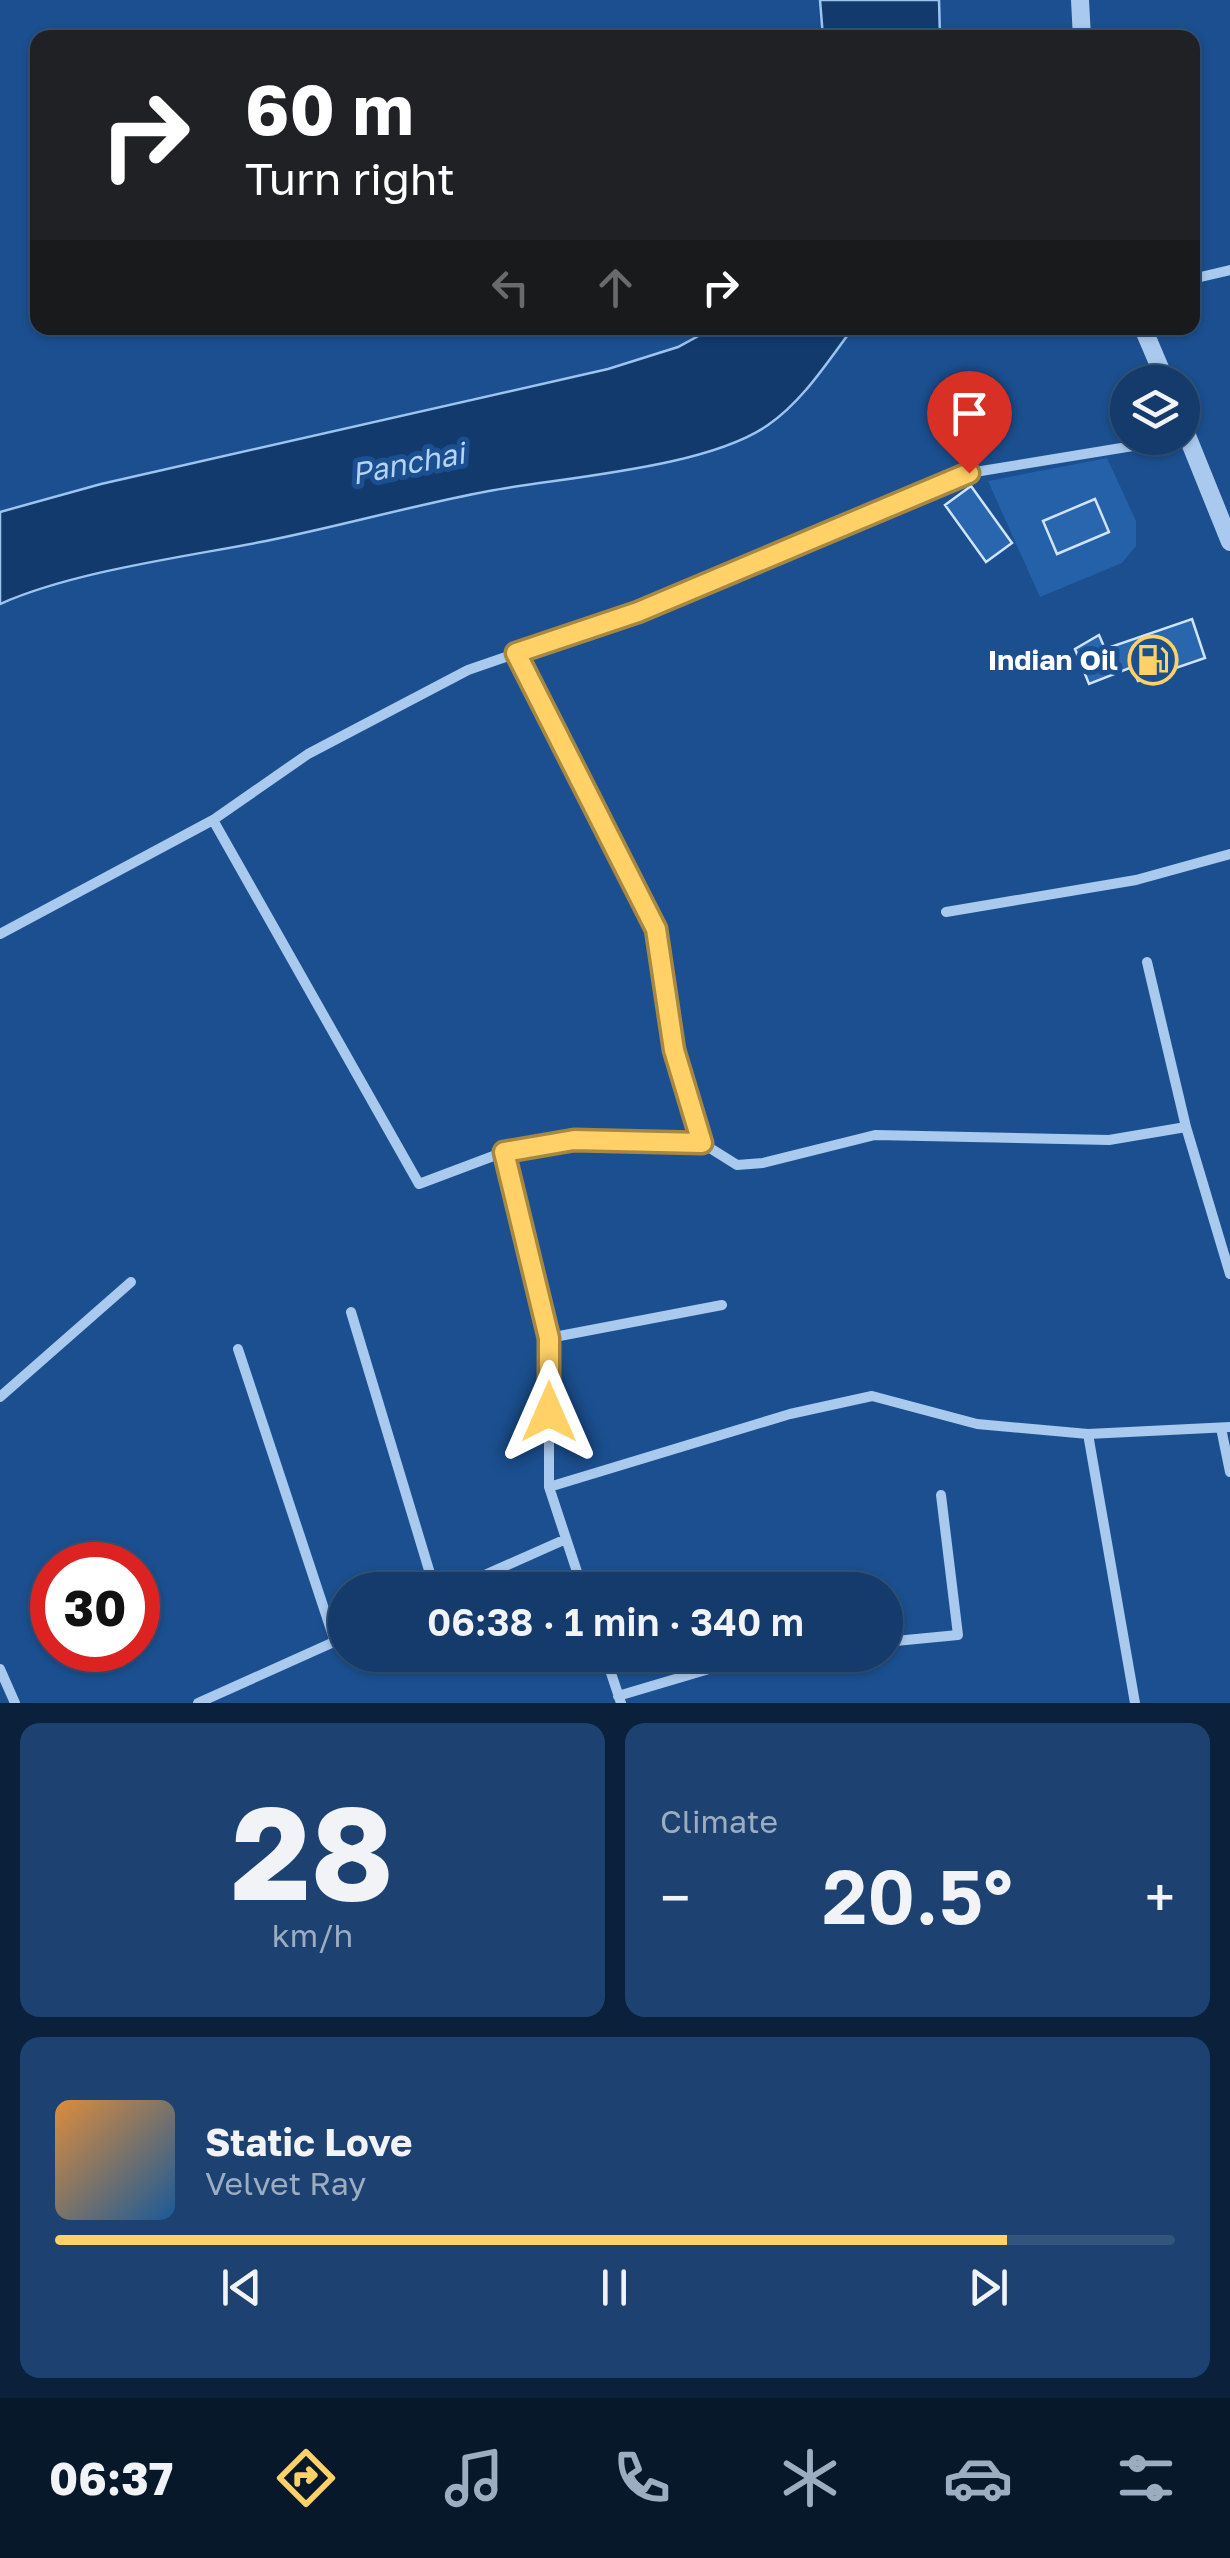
<!DOCTYPE html>
<meta charset="utf-8">
<style>
body{margin:0;font-family:"Golos Text",sans-serif;background:#1d4271;color:#f1f3f6;height:100vh;display:flex;flex-direction:column;font-size:38px;white-space:nowrap}
*{box-sizing:border-box;margin:0}
p{font-size:32px;color:#9dadc1}
.icon{flex:none;width:55px;height:55px;fill:none;stroke:currentColor;stroke-width:2;stroke-linecap:round;stroke-linejoin:round}
.map{position:relative;height:1703px;overflow:hidden}
.drawer{display:flex;flex-direction:column;gap:20px;padding:20px;background:#0b203b;flex:1}
.drawer>*{flex:none}
.top-card{position:absolute;left:30px;top:30px;width:1170px;height:305px;border-radius:20px;box-shadow:0 2px 8px #0004,0 0 0 2px #33557e;background:#202124;color:#fff;overflow:hidden}
.tools{position:absolute;left:1110px;top:365px;display:grid;gap:20px}
.tools a{display:grid;place-items:center;width:90px;height:90px;border-radius:50%;background:#143b6b;box-shadow:0 2px 8px #0004,0 0 0 2px #33557e;font-size:50px}
.speed{position:absolute;left:30px;top:1542px;display:flex;gap:20px;font-size:50px;font-weight:700;text-align:center}
.speed>*{display:grid;place-content:center;width:130px;height:130px;border-radius:50%;background:#143b6b;box-shadow:0 2px 8px #0004,0 0 0 2px #33557e;line-height:1}
.speed .limit{border:15px solid #d22;background:#fff;color:#111}
.pin{position:absolute;display:grid;place-items:center;width:85px;height:85px;color:#fff;margin:-102px -42px;border-radius:50% 50% 50% 0;rotate:-45deg;box-shadow:0 0 10px #0007}
.pin .icon{rotate:45deg}
.me{position:absolute;width:110px;margin:-55px;rotate:0deg;stroke-linejoin:round;filter:drop-shadow(0 0 8px #0008)}
.turn{display:flex;align-items:center;gap:35px;height:210px;padding:0 50px;font-size:45px}
.turn .icon{width:130px;height:130px;stroke-width:2.5}
.turn b{display:block;font-size:70px;line-height:85px}
.lanes{display:flex;align-items:center;height:95px;padding:0 50px;background:#0003;justify-content:center;gap:50px;direction:ltr}
.lanes .off{opacity:.35}
.big{font-size:75px;font-weight:600;line-height:1.1}
.drawer .tile{flex:1;display:flex;flex-direction:column;justify-content:center;gap:15px;min-width:0;padding:0 35px;border-radius:20px;background:#1d4271}
.drawer .dial{align-items:center;gap:0}
.dial b{font-size:130px;line-height:1}
.song{display:flex;align-items:center;gap:30px}
.cover{width:120px;height:120px;border-radius:15px;background:linear-gradient(135deg,hsl(30 70% 55%),hsl(210 70% 35%))}
.played{height:10px;border-radius:5px;background:linear-gradient(90deg,#ffd166 85%,#33557e 85%)}
.keys{display:flex;justify-content:space-around;direction:ltr}
.heat{display:flex;justify-content:space-between;align-items:center;font-size:55px;direction:ltr}
.drawer .tiles{flex:1;display:grid;gap:20px;grid-template-columns:1fr 1fr}
.tile:last-child{grid-column:span 2}
.trip{position:absolute;left:328px;top:1572px;width:575px;height:100px;border-radius:50px;background:#143b6b;box-shadow:0 2px 8px #0004,0 0 0 2px #33557e;font-weight:600;line-height:100px;text-align:center}
.dock{display:flex;height:160px;justify-content:space-around;align-items:center;background:#08182b;color:#9dadc1}
.dock .icon{width:70px;height:70px}
.dock .selected{color:#ffd166}
.dock b{font-size:45px;color:#f1f3f6}
.map>svg:first-child{display:block}
.green{fill:#2461a8}
.water{fill:#123a6d;stroke:#9cc4f0;stroke-width:2.5}
.building{fill:#2a66ad;stroke:#cfe3fa;stroke-width:2.5}
.lines{fill:none;stroke-linecap:round;stroke-linejoin:round}
.minor{stroke:#a9c9ee;stroke-width:10}
.tertiary{stroke:#a9c9ee;stroke-width:18}
.route-casing{stroke:#a68842;stroke-width:25}
.route{stroke:#ffd166;stroke-width:18}
.labels{text-anchor:middle;stroke-width:10;stroke-linejoin:round;paint-order:stroke}
.poi-label{font-size:28px;font-weight:bold;fill:#fff;stroke:#1b4f8f;text-anchor:end}
.water-label{font-size:30px;font-style:italic;fill:#b5d3f5;stroke:#1b4f8f}
</style>
<div class="map">
<svg width="1230" height="1703" viewBox="0 0 1230 1703">
<rect width="100%" height="100%" fill="#1b4f8f"/>
<!-- green -->
<path class="green" d="M 1107,458 L 1136,521 L 1136,546 L 1122,563 L 1040,597 L 988,481 Z"/>
<!-- water -->
<path class="water" d="M 820,0 L 939,0 L 940,37 L 823,37 Z
M 713,328 L 853,328 C 828,361 803,401 768,425 C 706,468 565,477 489,491 C 414,505 341,526 266,541 C 185,557 74,571 0,604 L 0,512 L 101,484 L 608,369 L 678,347 Z"/>
<!-- building -->
<path class="building" d="M 971,486 L 1012,543 L 986,562 L 945,505 Z
M 1095,499 L 1109,532 L 1057,554 L 1043,521 Z
M 1192,619 L 1205,658 L 1138,681 L 1132,667 L 1089,684 L 1075,649 L 1099,635 L 1105,649 Z"/>
<g class="lines">
<!-- minor -->
<path class="minor" d="M 1192,279 L 1230,270
M 517,653 L 656,929 L 675,1050 L 702,1143
M 213,820 L 419,1184 L 504,1152 L 574,1140 L 702,1143 L 737,1165 L 763,1163 L 875,1135 L 1109,1140 L 1186,1127
M 946,912 L 1136,880 L 1230,854
M 0,934 L 213,820 L 308,754 L 468,670 L 638,611 L 969,473 L 1188,437
M 1147,962 L 1186,1127 L 1230,1274
M 504,1152 L 549,1338 L 549,1487 L 583,1590
M 351,1312 L 435,1590
M 549,1338 L 722,1305
M 238,1349 L 335,1642
M 0,1397 L 131,1282
M 1221,1428 L 1230,1472
M 1088,1434 L 1135,1703
M 549,1487 L 790,1414 L 872,1396 L 977,1424 L 1088,1434 L 1230,1427
M 451,1590 L 566,1539
M 885,1642 L 958,1635 L 941,1495
M 605,1655 L 621,1703
M 0,1669 L 15,1703
M 618,1696 L 756,1655
M 198,1703 L 345,1637"/>
<!-- tertiary -->
<path class="tertiary" d="M 1080,0 L 1082,38
M 1143,328 L 1166,382
M 1182,423 L 1230,542"/>
</g>
<g class="lines">
<!-- route casing -->
<g class="route-casing">
<path id="route" d="M 549,1412 L 549,1338 L 504,1152 L 574,1140 L 702,1143 L 674,1050 L 656,929 L 516,653 L 638,612 L 969,473"/>
</g>
<!-- route -->
<use href="#route" class="route"/>
</g>
<!-- icons -->
<defs>
<g id="fuel-ring" transform="scale(2.5)"><circle r="9.5" fill="#1b4f8f" stroke="#ffd166" stroke-width="1.5"/><path d="M-5.5-6h7V0h2V4h1.3V-2.5L3-4.5l.8-.8L6-3V5H2.5V1h-1V6h-7ZM-4.2-4.7v3.2H.2V-4.7Z" fill="#ffd166"/></g>
</defs>
<g fill-rule="evenodd">
<use href="#fuel-ring" x="1153" y="660"/>
</g>
<g class="labels">
<!-- poi labels -->
<g class="poi-label">
<text x="1118" y="670">Indian Oil</text>
</g>
<!-- water labels -->
<g class="water-label">
<text transform="translate(408 464) rotate(-11)" y="10">Panchai</text>
</g>
</g>
</svg>
<div class="tools">
<a><svg class="icon" aria-label="layers" viewBox="0 0 24 24"><path d="M12 4l9 5-9 5-9-5zM3 14l9 5 9-5"/></svg></a>
</div>
<div class="speed"><div class="limit">30</div></div>
<div class="pin" style="left:969px;top:473px;background:#d93025"><svg class="icon" aria-label="arrive" viewBox="0 0 24 24"><path d="M6 21V4h12l-3 4 3 4H6"/></svg></div>
<svg class="me" style="left:549px;top:1412px" viewBox="-20 -20 40 40"><path d="M0-17L14 15 0 8-14 15z" fill="#ffd166" stroke="#fff" stroke-width="4"/></svg>
<div class="trip">06:38 · 1 min · 340 m</div>
<div class="top-card">
<div class="turn"><svg class="icon" aria-label="right" viewBox="0 0 24 24"><path d="M7 20v-9h11M14 6l5 5-5 5"/></svg><div><b>60 m</b>Turn right</div></div>
<div class="lanes"><svg class="icon off" aria-label="left" viewBox="0 0 24 24"><path d="M17 20v-9H6M10 6l-5 5 5 5"/></svg><svg class="icon off" aria-label="ahead" viewBox="0 0 24 24"><path d="M12 20V5M6 11l6-6 6 6"/></svg><svg class="icon" aria-label="right" viewBox="0 0 24 24"><path d="M7 20v-9h11M14 6l5 5-5 5"/></svg></div>
</div>
</div>
<section class="drawer">
<div class="tiles">
<div class="tile dial"><b>28</b><p>km/h</p></div>
<div class="tile"><p>Climate</p>
<div class="heat"><a>−</a><b class="big">20.5°</b><a>+</a></div>
</div>
<div class="tile">
<div class="song"><i class="cover"></i><div><b>Static Love</b><p>Velvet Ray</p></div></div>
<div class="played"></div>
<div class="keys"><svg class="icon" aria-label="previous" viewBox="0 0 24 24"><path d="M18 5L8 12l10 7zM5 5v14"/></svg><svg class="icon" aria-label="pause" viewBox="0 0 24 24"><path d="M8 5v14M16 5v14"/></svg><svg class="icon" aria-label="next" viewBox="0 0 24 24"><path d="M6 5l10 7-10 7zM19 5v14"/></svg></div>
</div>
</div>
</section>
<nav class="dock">
<b>06:37</b>
<svg class="icon selected" aria-label="directions" viewBox="0 0 24 24"><path d="M12 3l9 9-9 9-9-9zM9 14v-3h6M13 9l2 2-2 2"/></svg>
<svg class="icon" aria-label="music" viewBox="0 0 24 24"><path d="M9 18V5l10-2v13"/><circle cx="6" cy="18" r="3"/><circle cx="16" cy="16" r="3"/></svg>
<svg class="icon" aria-label="phone" viewBox="0 0 24 24"><path d="M5 4h4l2 5-3 2q2 4 5 5l2-3 5 2v4C11 20 4 13 5 4z"/></svg>
<svg class="icon" aria-label="climate" viewBox="0 0 24 24"><path d="M12 3v18M4 7l16 10M4 17L20 7"/></svg>
<svg class="icon" aria-label="car" viewBox="0 0 24 24"><path d="M5 17H2v-5l4-1 3-4h7l3 4 3 1v5h-3M9 17h6M6 11h13"/><circle cx="7" cy="17" r="2"/><circle cx="17" cy="17" r="2"/></svg>
<svg class="icon" aria-label="filters" viewBox="0 0 24 24"><path d="M4 7h16M4 17h16"/><circle cx="9" cy="7" r="2"/><circle cx="15" cy="17" r="2"/></svg>
</nav>
